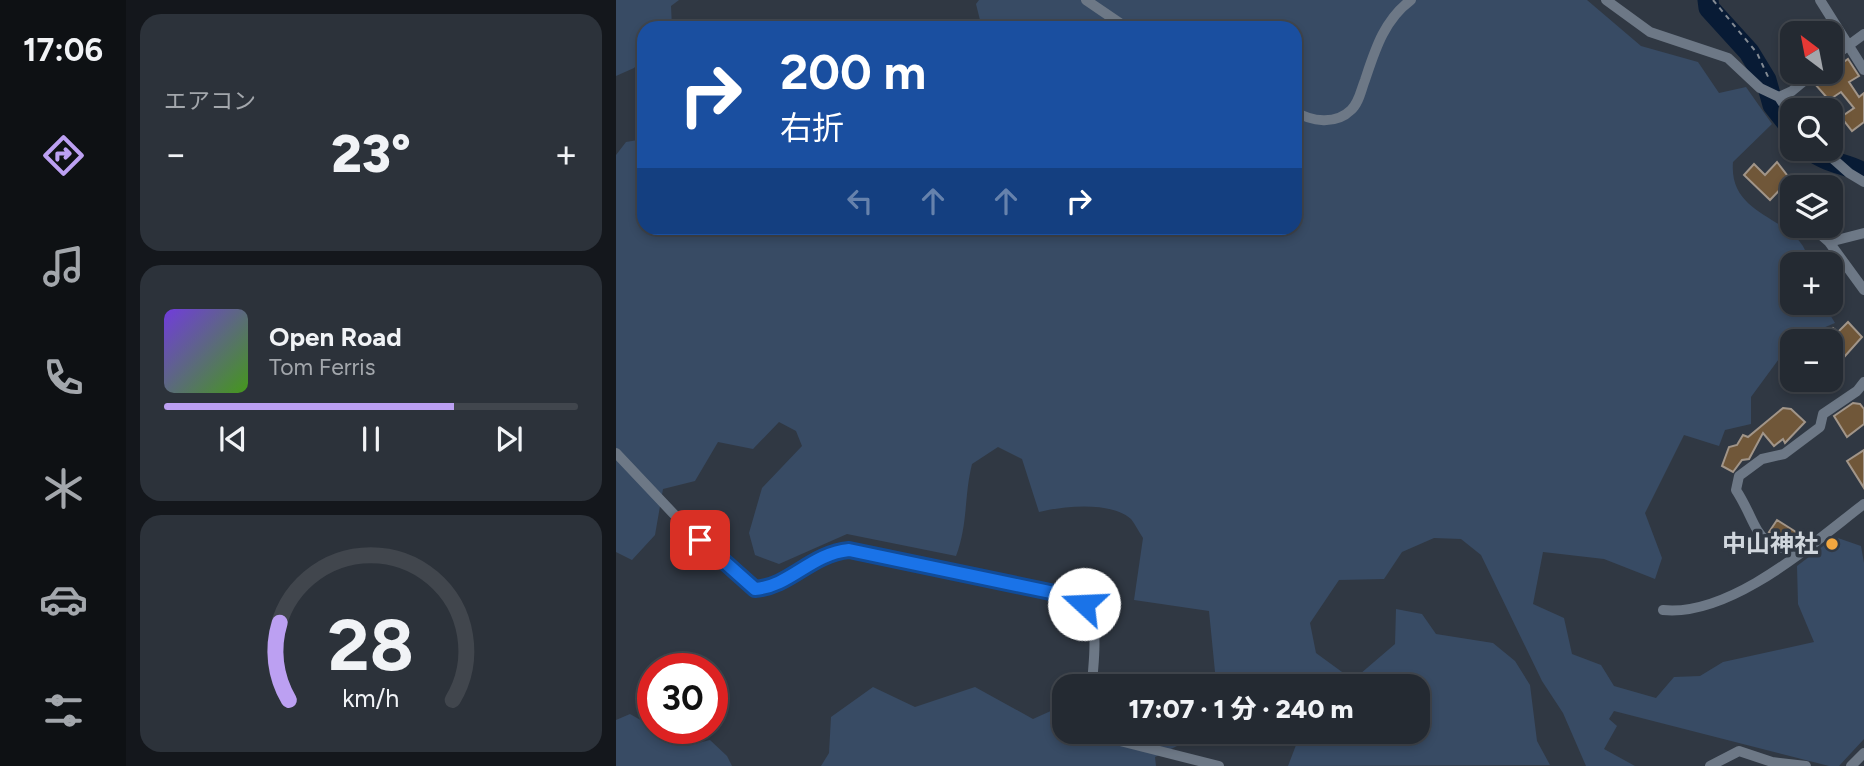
<!DOCTYPE html>
<html lang="ja">
<meta charset="utf-8">
<style>
body{margin:0;font-family:Figtree,"Noto Sans JP",sans-serif;background:#2c323a;color:#f1f3f6;height:100vh;display:flex;flex-direction:column;font-size:26px;white-space:nowrap}
*{box-sizing:border-box;margin:0}
p{font-size:23px;color:#a3a7ac}
.icon{flex:none;width:38px;height:38px;fill:none;stroke:currentColor;stroke-width:2;stroke-linecap:round;stroke-linejoin:round}
.map{position:relative;flex:1;overflow:hidden}
.drawer{display:flex;flex-direction:column;gap:14px;padding:14px;background:#14171c;width:490px}
.drawer>*{flex:none}
.hud{position:absolute;left:21px;top:21px;width:665px;height:214px;border-radius:21px;box-shadow:0 4px 10px #0003,0 0 0 2px #41464d;background:#1a4fa0;color:#fff;overflow:hidden}
.needle{width:46px;rotate:328deg}
.tools{position:absolute;left:1164px;top:21px;display:grid;gap:14px}
.tools a{display:grid;place-items:center;width:63px;height:63px;border-radius:14px;background:#242a32;box-shadow:0 4px 10px #0003,0 0 0 2px #41464d;font-size:35px}
.speed{position:absolute;left:21px;top:653px;display:flex;gap:14px;font-size:35px;font-weight:700;text-align:center}
.speed>*{display:grid;place-content:center;width:91px;height:91px;border-radius:50%;background:#242a32;box-shadow:0 4px 10px #0003,0 0 0 2px #41464d;line-height:1}
.speed .limit{border:10px solid #d22;background:#fff;color:#111}
.pin{position:absolute;display:grid;place-items:center;width:60px;height:60px;color:#fff;margin:-30px;border-radius:14px;box-shadow:0 4px 10px #0006}
.me{position:absolute;width:77px;margin:-38px;rotate:290deg;stroke-linejoin:round;filter:drop-shadow(0 0 5px #0008)}
.turn{display:flex;align-items:center;gap:24px;height:147px;padding:0 28px;font-size:32px}
.turn .icon{width:91px;height:91px;stroke-width:2.5}
.turn b{display:block;font-size:49px;line-height:60px}
.lanes{display:flex;align-items:center;height:66px;padding:0 28px;background:#0003;justify-content:center;gap:35px;direction:ltr}
.lanes .off{opacity:.35}
.big{font-size:52px;font-weight:800;line-height:1.1}
.drawer .widget{flex:1;display:flex;flex-direction:column;justify-content:center;gap:10px;min-width:0;padding:0 24px;border-radius:21px;background:#2c323a}
.drawer .dial{align-items:center;gap:0}
.dial svg{height:182px;overflow:visible;fill:none;stroke:#41464d;stroke-width:7;stroke-linecap:round;text-anchor:middle}
.dial text{fill:#f1f3f6;stroke:none}
.song{display:flex;align-items:center;gap:21px}
.cover{width:84px;height:84px;border-radius:10px;background:linear-gradient(135deg,hsl(260 70% 55%),hsl(100 70% 35%))}
.played{height:7px;border-radius:4px;background:linear-gradient(90deg,#bca0f2 70%,#41464d 70%)}
.keys{display:flex;justify-content:space-around;direction:ltr}
.heat{display:flex;justify-content:space-between;align-items:center;font-size:38px;direction:ltr}
.trip{position:absolute;left:436px;top:674px;width:378px;height:70px;border-radius:21px;background:#242a32;box-shadow:0 4px 10px #0003,0 0 0 2px #41464d;font-weight:800;line-height:70px;text-align:center}
main{display:flex;flex:1;min-height:0}
.menu{display:flex;flex-direction:column;width:126px;justify-content:space-around;align-items:center;background:#0e1114;color:#a3a7ac}
.menu .icon{width:49px;height:49px}
.menu .selected{color:#bca0f2}
.menu b{font-size:32px;color:#f1f3f6}
.map>svg:first-child{display:block}
.green{fill:#384b64}
.lines{fill:none;stroke-linecap:round;stroke-linejoin:round}
.river{stroke:#081b35;stroke-width:21}
.building{fill:#705739;stroke:#a19589;stroke-width:2}
.path{stroke:#848b94;stroke-width:2;stroke-dasharray:5 5;stroke-linecap:butt}
.minor{stroke:#6d7886;stroke-width:10}
.route-casing{stroke:#114b97;stroke-width:18}
.route{stroke:#1a73e8;stroke-width:12}
.poi-dot{fill:#f1a63f;stroke:#303843;stroke-width:2.5}
.labels{text-anchor:middle;stroke-width:7;stroke-linejoin:round;paint-order:stroke}
.poi-label{font-size:24px;font-weight:bold;fill:#d1d7de;stroke:#303843;text-anchor:end}
</style>
<main>
<nav class="menu">
<b>17:06</b>
<svg class="icon selected" aria-label="directions" viewBox="0 0 24 24"><path d="M12 3l9 9-9 9-9-9zM9 14v-3h6M13 9l2 2-2 2"/></svg>
<svg class="icon" aria-label="music" viewBox="0 0 24 24"><path d="M9 18V5l10-2v13"/><circle cx="6" cy="18" r="3"/><circle cx="16" cy="16" r="3"/></svg>
<svg class="icon" aria-label="phone" viewBox="0 0 24 24"><path d="M5 4h4l2 5-3 2q2 4 5 5l2-3 5 2v4C11 20 4 13 5 4z"/></svg>
<svg class="icon" aria-label="climate" viewBox="0 0 24 24"><path d="M12 3v18M4 7l16 10M4 17L20 7"/></svg>
<svg class="icon" aria-label="car" viewBox="0 0 24 24"><path d="M5 17H2v-5l4-1 3-4h7l3 4 3 1v5h-3M9 17h6M6 11h13"/><circle cx="7" cy="17" r="2"/><circle cx="17" cy="17" r="2"/></svg>
<svg class="icon" aria-label="filters" viewBox="0 0 24 24"><path d="M4 7h16M4 17h16"/><circle cx="9" cy="7" r="2"/><circle cx="15" cy="17" r="2"/></svg>
</nav>
<section class="drawer">
<div class="widget"><p>エアコン</p>
<div class="heat"><a>−</a><b class="big">23°</b><a>+</a></div>
</div>
<div class="widget">
<div class="song"><i class="cover"></i><div><b>Open Road</b><p>Tom Ferris</p></div></div>
<div class="played"></div>
<div class="keys"><svg class="icon" aria-label="previous" viewBox="0 0 24 24"><path d="M18 5L8 12l10 7zM5 5v14"/></svg><svg class="icon" aria-label="pause" viewBox="0 0 24 24"><path d="M8 5v14M16 5v14"/></svg><svg class="icon" aria-label="next" viewBox="0 0 24 24"><path d="M6 5l10 7-10 7zM19 5v14"/></svg></div>
</div>
<div class="widget dial"><svg viewBox="0 0 100 80">
<path d="M14 69A42 42 0 1 1 86 69"/>
<path d="M14 69A42 42 0 0 1 10 35" stroke="#bca0f2"/>
<text x="50" y="56" font-size="32" font-weight="700">28</text>
<text x="50" y="72" font-size="11">km/h</text>
</svg></div>
</section>
<div class="map">
<svg width="1248" height="766" viewBox="0 0 1248 766">
<rect width="100%" height="100%" fill="#303843"/>
<!-- green -->
<path class="green" d="M 0,0 L 63,0 L 55,6 L 56,27 L 28,28 L 28,57 L 18,68 L 0,76 Z
M 363,0 L 971,0 L 1025,46 L 1082,62 L 1103,93 L 1130,87 L 1156,124 L 1117,162 C 1112,222 1188,215 1193,264 L 1176,264 L 1176,303 L 1207,303 L 1219,323 L 1176,341 L 1135,397 L 1135,424 L 1109,430 L 1103,446 L 1068,435 L 1029,513 L 1046,558 L 1039,579 L 988,559 L 927,552 L 917,604 L 948,618 L 956,654 L 985,665 L 998,686 L 1040,698 L 1058,677 L 1084,676 L 1107,662 L 1198,642 L 1182,604 L 1181,566 L 1219,537 L 1245,546 L 1248,563 L 1248,739 L 1223,766 L 1213,766 L 998,711 L 993,719 L 1001,726 L 988,749 L 1019,766 L 970,766 L 947,713 L 926,681 L 865,555 L 845,539 L 818,538 L 786,552 L 768,579 L 723,580 L 694,623 L 700,653 L 737,680 L 779,644 L 780,609 L 806,614 L 820,634 L 877,643 L 899,661 L 914,685 L 921,741 L 934,765 L 672,766 L 685,732 L 802,732 L 802,686 L 587,686 L 600,682 L 593,611 L 518,600 L 527,538 C 523,532 519,524 515,519 C 495,501 447,506 423,512 L 406,459 L 382,447 L 356,464 C 348,496 352,525 340,556 L 231,534 L 163,564 L 139,555 L 133,533 L 146,488 L 186,446 L 180,431 L 163,422 L 137,449 L 102,442 L 79,481 L 47,489 L 39,535 L 16,560 L 0,552 L 0,155 L 10,142 L 28,139 L 28,228 L 679,228 L 679,28 L 366,28 L 360,4 Z
M 257,687 L 299,707 L 359,687 L 417,719 L 448,705 L 448,732 L 571,732 L 565,744 L 539,757 L 540,766 L 205,766 L 213,753 L 215,717 Z
M 14,714 L 70,746 L 94,740 L 111,756 L 116,766 L 0,766 L 0,720 Z"/>
<g class="lines">
<!-- river -->
<path class="river" d="M 1092,0 L 1093,8 L 1133,52 L 1150,80 L 1157,105 L 1176,129
M 1194,149 C 1208,162 1231,164 1248,173"/>
</g>
<!-- building -->
<path class="building" d="M 1232,59 L 1243,76 L 1233,82 L 1243,97 L 1248,93 L 1248,122 L 1236,131 L 1225,117 L 1238,108 L 1225,92 L 1213,100 L 1198,83 Z
M 1161,162 L 1174,179 L 1154,200 L 1128,175 L 1138,164 L 1149,175 Z
M 1232,322 L 1246,337 L 1221,365 L 1214,358 L 1214,341 L 1204,341 L 1217,328 L 1222,332 Z
M 1237,403 L 1244,404 L 1248,409 L 1248,424 L 1231,437 L 1218,416 Z
M 1167,408 L 1175,409 L 1189,422 L 1169,443 L 1167,439 L 1158,446 L 1147,433 L 1133,459 L 1126,460 L 1117,472 L 1106,466 L 1113,447 L 1121,445 L 1127,435 L 1132,437 Z
M 1248,450 L 1248,488 L 1231,461 Z
M 1161,520 L 1180,532 L 1174,542 L 1153,532 Z"/>
<g class="lines">
<!-- path -->
<path class="path" d="M 1097,0 L 1141,53 L 1154,81"/>
<!-- minor -->
<path class="minor" d="M 470,0 L 511,28
M 990,0 L 1034,32 L 1112,58 L 1144,88 L 1163,97 L 1176,117
M 1204,0 L 1248,70
M 1214,59 L 1248,34
M 1163,97 L 1176,91 L 1199,72
M 679,111 C 695,122 720,125 735,110 C 743,103 745,90 749,80 C 759,50 768,20 795,0
M 1206,149 L 1233,173 L 1248,182
M 1195,226 L 1213,242 L 1248,233
M 1213,242 L 1248,290
M 0,453 L 70,527 L 127,582 L 139,589 C 176,586 192,554 233,550 L 460,599 C 487,617 477,657 476,686
M 1187,551 C 1136,548 1144,527 1120,490 L 1123,476 L 1146,459 L 1168,454 L 1204,427 L 1207,414 L 1241,391 L 1248,382
M 1047,610 C 1115,617 1197,543 1248,504
M 485,732 L 500,740 L 603,766
M 1094,766 L 1123,751 L 1156,762 L 1190,766
M 1235,766 L 1248,753"/>
</g>
<g class="lines">
<!-- route casing -->
<g class="route-casing">
<path id="route" d="M 84,540 L 139,589 C 175,586 194,554 233,550 L 439,593 L 460,598 L 468,604"/>
</g>
<!-- route -->
<use href="#route" class="route"/>
</g>
<!-- markers -->
<circle class="poi-dot" cx="1216" cy="544" r="7"/>
<g class="labels">
<!-- poi labels -->
<g class="poi-label">
<text x="1202" y="552">中山神社</text>
</g>
</g>
</svg>
<div class="tools">
<a><svg class="needle" viewBox="-14 -14 28 28"><path d="M0-13l5 13h-10z" fill="#e53935"/><path d="M0 13l5-13h-10z" fill="#a3a7ac"/></svg></a>
<a><svg class="icon" aria-label="search" viewBox="0 0 24 24"><circle cx="10" cy="10" r="6"/><path d="M15 15l6 6"/></svg></a>
<a><svg class="icon" aria-label="layers" viewBox="0 0 24 24"><path d="M12 4l9 5-9 5-9-5zM3 14l9 5 9-5"/></svg></a>
<a>+</a>
<a>−</a>
</div>
<div class="speed"><div class="limit">30</div></div>
<div class="pin" style="left:84px;top:540px;background:#d93025"><svg class="icon" aria-label="arrive" viewBox="0 0 24 24"><path d="M6 21V4h12l-3 4 3 4H6"/></svg></div>
<svg class="me" style="left:468px;top:604px" viewBox="-20 -20 40 40"><circle r="19" fill="#fff"/><path d="M0-13L10 11 0 6-10 11z" fill="#1a73e8"/></svg>
<div class="trip">17:07 · 1 分 · 240 m</div>
<div class="hud">
<div class="turn"><svg class="icon" aria-label="right" viewBox="0 0 24 24"><path d="M7 20v-9h11M14 6l5 5-5 5"/></svg><div><b>200 m</b>右折</div></div>
<div class="lanes"><svg class="icon off" aria-label="left" viewBox="0 0 24 24"><path d="M17 20v-9H6M10 6l-5 5 5 5"/></svg><svg class="icon off" aria-label="ahead" viewBox="0 0 24 24"><path d="M12 20V5M6 11l6-6 6 6"/></svg><svg class="icon off" aria-label="ahead" viewBox="0 0 24 24"><path d="M12 20V5M6 11l6-6 6 6"/></svg><svg class="icon" aria-label="right" viewBox="0 0 24 24"><path d="M7 20v-9h11M14 6l5 5-5 5"/></svg></div>
</div>
</div>
</main>
